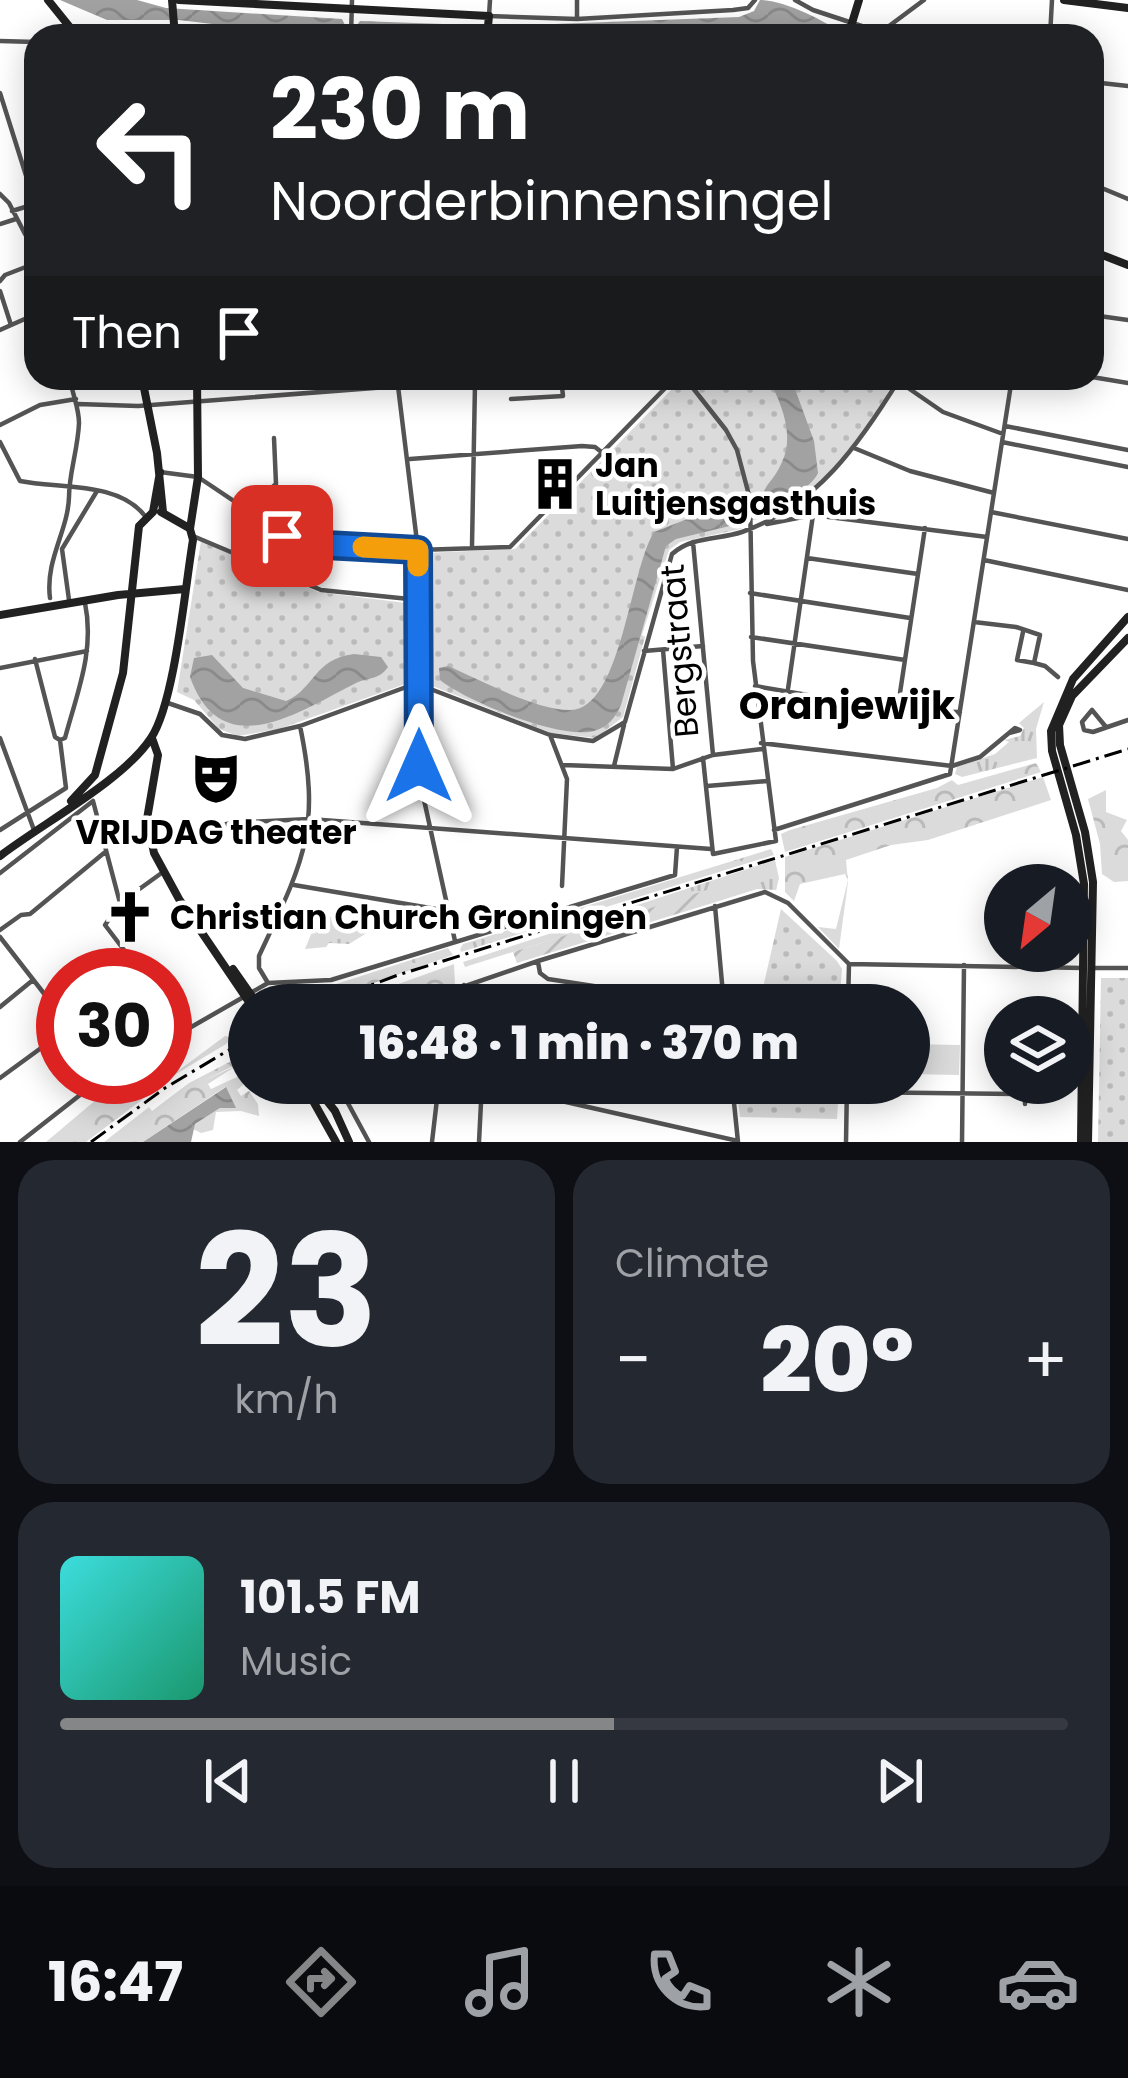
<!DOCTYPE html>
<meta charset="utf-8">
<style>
body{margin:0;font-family:Poppins,sans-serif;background:#242831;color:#f1f3f6;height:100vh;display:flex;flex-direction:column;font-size:45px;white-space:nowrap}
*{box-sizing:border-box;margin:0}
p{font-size:39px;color:#9ea1a6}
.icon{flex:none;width:66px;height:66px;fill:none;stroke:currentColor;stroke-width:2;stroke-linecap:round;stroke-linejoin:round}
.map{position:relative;height:1142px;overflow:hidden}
.sheet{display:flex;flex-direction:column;gap:18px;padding:18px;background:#0d0f14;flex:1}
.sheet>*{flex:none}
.guide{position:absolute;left:24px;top:24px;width:1080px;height:366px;border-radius:36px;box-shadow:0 6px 30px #0003;background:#202124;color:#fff;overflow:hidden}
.needle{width:78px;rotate:209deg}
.tools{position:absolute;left:984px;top:864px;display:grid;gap:24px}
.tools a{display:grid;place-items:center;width:108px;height:108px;border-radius:50%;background:#171b24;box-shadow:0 6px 30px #0003;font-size:60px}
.speed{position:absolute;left:36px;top:948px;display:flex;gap:24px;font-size:60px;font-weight:700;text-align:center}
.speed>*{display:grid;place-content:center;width:156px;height:156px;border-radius:50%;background:#171b24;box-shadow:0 6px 30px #0003;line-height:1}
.speed .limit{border:18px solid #d22;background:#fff;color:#111}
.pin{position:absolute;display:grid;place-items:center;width:102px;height:102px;color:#fff;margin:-51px;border-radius:24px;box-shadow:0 6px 18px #0006}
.me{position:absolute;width:132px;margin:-66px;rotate:0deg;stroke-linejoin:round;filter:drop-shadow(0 0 9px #0008)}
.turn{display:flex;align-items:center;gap:42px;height:252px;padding:0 48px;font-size:54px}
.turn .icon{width:156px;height:156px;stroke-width:2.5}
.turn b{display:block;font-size:84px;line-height:102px}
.then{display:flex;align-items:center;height:114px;padding:0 48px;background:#0003;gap:24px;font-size:45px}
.big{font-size:90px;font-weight:800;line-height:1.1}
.sheet .tile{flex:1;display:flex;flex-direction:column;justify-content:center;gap:18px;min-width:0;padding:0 42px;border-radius:36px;background:#242831}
.sheet .dial{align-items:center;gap:0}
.dial b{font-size:156px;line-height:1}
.song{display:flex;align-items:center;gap:36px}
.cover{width:144px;height:144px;border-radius:18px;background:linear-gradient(135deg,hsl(180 70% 55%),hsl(160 70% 35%))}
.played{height:12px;border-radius:6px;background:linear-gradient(90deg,#858687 55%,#363941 55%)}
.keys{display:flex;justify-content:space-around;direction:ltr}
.heat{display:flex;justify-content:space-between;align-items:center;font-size:66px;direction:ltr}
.sheet .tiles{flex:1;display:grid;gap:18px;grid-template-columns:1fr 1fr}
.tile:last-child{grid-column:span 2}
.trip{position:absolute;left:228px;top:984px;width:702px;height:120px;border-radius:60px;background:#171b24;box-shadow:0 6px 30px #0003;font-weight:800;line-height:120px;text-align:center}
.dock{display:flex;height:192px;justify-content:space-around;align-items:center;background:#090b0e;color:#9ea1a6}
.dock .icon{width:84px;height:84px}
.dock .on{color:#858687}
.dock b{font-size:54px;color:#f1f3f6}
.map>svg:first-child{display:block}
.grass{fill:url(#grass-tufts)}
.forest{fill:url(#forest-crowns)}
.park{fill:url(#park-dots)}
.garden{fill:url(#garden-furrows)}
.water{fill:url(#water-waves)}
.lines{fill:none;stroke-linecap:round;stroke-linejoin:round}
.street{stroke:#545454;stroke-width:4.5}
.secondary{stroke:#212121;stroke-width:8}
.rail{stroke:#000;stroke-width:3;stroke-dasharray:18 6 3 6;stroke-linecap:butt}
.route-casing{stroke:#114b97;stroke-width:30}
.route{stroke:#1a73e8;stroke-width:21}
.slow{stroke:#f59e0b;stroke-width:21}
.labels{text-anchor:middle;stroke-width:9;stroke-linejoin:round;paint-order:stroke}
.poi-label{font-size:33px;font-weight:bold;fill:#000;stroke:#fff;text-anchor:start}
.street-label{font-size:33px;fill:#000;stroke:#fff}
.quarter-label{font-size:39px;font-weight:bold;fill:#000;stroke:#fff}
</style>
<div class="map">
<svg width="1128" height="1142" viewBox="0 0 1128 1142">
<defs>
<pattern id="grass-tufts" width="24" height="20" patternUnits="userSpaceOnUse" patternTransform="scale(3)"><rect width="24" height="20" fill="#dbdbdb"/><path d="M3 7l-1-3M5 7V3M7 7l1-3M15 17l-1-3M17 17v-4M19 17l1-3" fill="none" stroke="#bababa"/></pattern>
<pattern id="forest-crowns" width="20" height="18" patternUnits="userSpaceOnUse" patternTransform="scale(3)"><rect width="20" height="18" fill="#dbdbdb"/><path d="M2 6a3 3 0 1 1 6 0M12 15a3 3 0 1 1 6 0" fill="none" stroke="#bababa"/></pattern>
<pattern id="park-dots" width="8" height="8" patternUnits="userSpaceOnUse" patternTransform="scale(3)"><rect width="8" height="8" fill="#dbdbdb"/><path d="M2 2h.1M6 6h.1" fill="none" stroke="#bababa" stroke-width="1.8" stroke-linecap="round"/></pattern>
<pattern id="garden-furrows" width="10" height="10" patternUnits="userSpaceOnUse" patternTransform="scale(3)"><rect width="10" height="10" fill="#dbdbdb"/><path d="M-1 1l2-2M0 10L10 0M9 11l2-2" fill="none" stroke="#bababa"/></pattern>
<pattern id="water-waves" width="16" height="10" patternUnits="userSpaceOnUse" patternTransform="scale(3)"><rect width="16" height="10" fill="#a2a2a2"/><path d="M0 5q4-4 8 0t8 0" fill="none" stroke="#8a8a8a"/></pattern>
</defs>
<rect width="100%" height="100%" fill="#fff"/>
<!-- grass -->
<path class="grass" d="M 1044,702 L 1036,729 L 1037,758 L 962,777 L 955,774 L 957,767 L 995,754 L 1009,742 L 1004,740 L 1020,736 L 1024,728 L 1019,723 Z
M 771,849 L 774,855 L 461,952 L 460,949 L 463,944 Z
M 775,860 L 779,878 L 776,890 L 757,889 L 716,902 L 710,890 L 465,967 L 463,962 Z
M 319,915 L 375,924 L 378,926 L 349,944 L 329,943 L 326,947 L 305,949 Z
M 909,1044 L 960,1045 L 959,1075 L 909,1074 Z"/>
<!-- forest -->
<path class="forest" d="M 1036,763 L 1041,772 L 785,852 L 781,834 L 790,830 L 937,788 L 952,780 L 958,785 Z
M 1043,777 L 1051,800 L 928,840 L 891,845 L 846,860 L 848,882 L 839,949 L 818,927 L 836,929 L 848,880 L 845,874 L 800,884 L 794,901 L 785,892 L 785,857 Z
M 1106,790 L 1106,812 L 1127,820 L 1121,831 L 1128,840 L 1128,881 L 1114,882 L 1102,874 L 1100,844 L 1088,799 Z
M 448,948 L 453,955 L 312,1005 L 275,1005 L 267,994 L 272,989 L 287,989 L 292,1000 L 290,989 L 330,986 Z
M 454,964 L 455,985 L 399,1005 L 340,1005 Z
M 225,1036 L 232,1038 L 226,1044 L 141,1095 L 143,1099 L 86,1142 L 46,1142 L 110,1088 L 113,1092 L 126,1082 L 123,1077 L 162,1077 L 163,1082 Z
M 241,1056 L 239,1063 L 205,1080 L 236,1066 L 208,1084 L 211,1089 L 239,1076 L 244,1084 L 237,1090 L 241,1096 L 249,1091 L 258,1104 L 259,1116 L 241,1111 L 216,1112 L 213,1130 L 201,1133 L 193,1129 L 195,1124 L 220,1108 L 225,1087 L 143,1142 L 104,1142 L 149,1107 L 152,1111 L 189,1083 Z"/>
<!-- park -->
<path class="park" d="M 678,378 L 897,378 C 863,431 816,516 747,521 L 741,529 L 680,542 L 669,550 L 642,635 L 645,637 L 623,717 L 596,738 L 551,733 L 425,683 L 408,683 L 279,729 L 238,736 L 219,729 L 194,700 L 177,692 L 201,541 L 318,592 L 422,605 L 424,553 L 515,549 L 674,387 Z
M 781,909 L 837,961 L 842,969 L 840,994 L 816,989 L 812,1005 L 759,1005 Z
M 1101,978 L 1128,978 L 1128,1142 L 1098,1142 Z
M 736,1083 L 839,1088 L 837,1119 L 740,1117 Z"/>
<!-- garden -->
<path class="garden" d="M 710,889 L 716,902 L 517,963 L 513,952 Z"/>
<!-- water -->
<path class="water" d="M 60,0 L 137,0 L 166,8 L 342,19 L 345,25 L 357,25 L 360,21 L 499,26 L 739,17 L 754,11 L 760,0 C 783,0 828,21 844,36 L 311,36 L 179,20 L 107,20 Z
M 768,378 L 791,378 L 814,441 L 818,473 C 813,486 776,511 761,514 C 760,483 772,486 782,462 C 795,435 781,402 768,378 Z
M 734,510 L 738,514 L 738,524 L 676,539 L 666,546 L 621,705 C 615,718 608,727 594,731 C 561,740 466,701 440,680 L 439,668 L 448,666 C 480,680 538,711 571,710 C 621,709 630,570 654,532 L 695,516 Z
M 354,654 L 381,657 L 388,667 C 379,680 369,677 356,683 C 302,710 222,767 190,677 L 194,658 L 212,655 L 243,688 L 286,701 C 315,689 313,659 354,654 Z
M 226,1087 L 236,1108 L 220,1108 L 195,1124 L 191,1142 L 143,1142 Z"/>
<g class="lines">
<!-- street -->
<path class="street" d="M 490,0 L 489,16 L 577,19 L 733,10 L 748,8 L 755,0
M 577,0 L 577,18
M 795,0 L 813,10 L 892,36
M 881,32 L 924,0
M 351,36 L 352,0
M 1050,36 L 1052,0
M 0,41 L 36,42
M 1092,82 L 1128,86
M 0,93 L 35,204
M 1092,184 L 1128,199
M 0,194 L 9,203 L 25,234
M 12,211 L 35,204
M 0,224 L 16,219
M 36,230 L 25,234 L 36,250
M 0,281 L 5,275 L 36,263
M 0,291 L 11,325
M 1092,315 L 1128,320
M 0,330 L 36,314
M 1092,377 L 1128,383
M 397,378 L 418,550 L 419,777 L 455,941
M 685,378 L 726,430 L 737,450 L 750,499 L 753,661 L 776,841 L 713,854 L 703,758
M 898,381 L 943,412 L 1003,434
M 511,399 L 563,396 L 561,378
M 78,404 L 138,406 L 504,378
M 0,425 L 40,405 L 76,399
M 1005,426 L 1128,450
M 0,442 L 20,481 C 59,489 118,481 145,516
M 1002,442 L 1128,467
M 854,448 L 910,471 L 994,493
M 410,459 L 582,446 L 595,447 L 604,454
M 160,472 L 198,477 L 295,542 L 418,550 L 510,547 L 675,378
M 991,512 L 1128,539
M 252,515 L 263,495 L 276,484 L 274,438
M 767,524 L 813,515 L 987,537
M 193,536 L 321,590 L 419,600
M 693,542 L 713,755
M 472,546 L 475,384
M 807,558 L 918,574
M 984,560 L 1128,590
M 750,593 L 910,618
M 50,598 C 45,560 68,531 69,497 C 69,473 78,449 79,423 C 79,407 72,394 70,378
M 69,600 L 62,549 L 97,491
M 974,622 L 1016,627 L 1040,635 L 1034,663 L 1017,660 L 1023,632
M 751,637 L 905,660
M 663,650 L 673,769
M 644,651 L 703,646
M 1034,663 L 1045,666 L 1058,677
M 0,668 L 87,651
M 755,686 L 903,711 L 960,712
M 788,689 L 813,515 L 802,502
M 165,702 L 200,714 L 222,735 L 245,739 L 300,726 L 409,686 L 433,690 L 550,735 L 593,741 L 625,722 L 672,554 C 692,536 718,540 742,532 C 817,506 860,443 900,378
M 898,706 L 925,528
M 1106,727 L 1092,710 L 1082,722 L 1084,730 L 1093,732 L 1128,720
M 550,735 L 567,779 L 562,886
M 0,738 L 34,830
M 60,740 L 65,738 C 77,693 95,651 85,603
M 761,743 L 952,766 L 980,757 L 1015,728 L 1020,730 L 1009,733
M 563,765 L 673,769 L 713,755 L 762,749
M 614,766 L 624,725
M 707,786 L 767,781
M 0,830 L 66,788 L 60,740 L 55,737 L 35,659
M 774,830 L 950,774 L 1012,378
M 151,842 L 231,823 L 309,819 L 711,849
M 0,873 L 93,801 L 120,903
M 294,885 L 448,911
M 1034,885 L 1039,879
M 715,906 L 724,1005
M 0,930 L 21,915 L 30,914 L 104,853
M 0,937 L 63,1018
M 538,962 L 540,973 L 548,979 L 717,1005
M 849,964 L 1083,968
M 1032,967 L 1032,951
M 1094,968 L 1128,968
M 143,975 L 105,925 L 120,903 L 163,872
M 268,983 L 259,968 L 259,956 C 302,864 322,831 300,726
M 464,985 L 468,1005
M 410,1005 L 538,961 L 765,892 L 788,903 L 849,964 L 848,1005
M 611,1005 L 613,989
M 0,1007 L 33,980
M 165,1007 L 183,1032
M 165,1042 L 268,983 L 331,980 L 675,875 L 677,847
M 0,1078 L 63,1032
M 337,1083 L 369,1142
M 406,1083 L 429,1086 L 437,1099 L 432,1142
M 482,1083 L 738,1141
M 732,1083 L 738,1142
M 341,1090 L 356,1083
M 847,1092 L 1015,1094 L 1025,1098 L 1025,1104
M 20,1142 L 103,1077
M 479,1142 L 482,1083
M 846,1142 L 847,1083
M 962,1142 L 964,965"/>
<!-- secondary -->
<path class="secondary" d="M 48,0 L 77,36
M 172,0 L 175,36
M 179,0 L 489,16 L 487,36
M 1064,0 L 1128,8
M 848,36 L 859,0
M 1092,251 L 1128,265
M 142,378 L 157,453 L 163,512
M 161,512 L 189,528
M 0,615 L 118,595 L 185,589
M 152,738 L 158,755 L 147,819 L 154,853 L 179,899 L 251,1005
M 71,801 L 95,775 L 123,673 L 139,526 L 153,512 L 160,472
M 0,856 C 43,823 124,780 151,738 C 175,702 185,587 193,540 L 190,529 L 198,477 L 197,378
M 233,969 L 258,1005
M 303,1083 L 336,1142
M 313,1083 L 335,1111 L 349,1142
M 1081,1142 L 1084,884 L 1076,835 L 1052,751 L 1051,731 L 1073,679 L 1128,617
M 1088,1142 L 1093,882 L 1085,832 L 1060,745 L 1059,725 L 1072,696 L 1128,638"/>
<!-- rail -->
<path class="rail" d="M 318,1005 L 398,975 L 1128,749
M 91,1142 L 165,1088 L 249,1038"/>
</g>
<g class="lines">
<!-- route casing -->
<g class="route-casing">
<path id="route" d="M 282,536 L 307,544 L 418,550 L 419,766"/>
</g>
<!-- route -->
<use href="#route" class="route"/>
<!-- slow -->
<path class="slow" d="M 363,547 L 418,550 L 418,566"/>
</g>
<!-- icons -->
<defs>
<g id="building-bare" transform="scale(4.14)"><path d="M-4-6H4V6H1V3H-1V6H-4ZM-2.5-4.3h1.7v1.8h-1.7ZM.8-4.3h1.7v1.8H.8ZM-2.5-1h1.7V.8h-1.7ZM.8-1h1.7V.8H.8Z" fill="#000" stroke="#fff" stroke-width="2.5" paint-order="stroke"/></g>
<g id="theatre-bare" transform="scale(4.14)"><path d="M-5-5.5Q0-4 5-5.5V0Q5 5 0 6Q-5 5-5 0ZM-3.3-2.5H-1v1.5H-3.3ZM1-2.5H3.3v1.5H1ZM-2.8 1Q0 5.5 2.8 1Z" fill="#000" stroke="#fff" stroke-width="2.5" paint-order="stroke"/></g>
<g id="church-bare" transform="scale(4.14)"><path d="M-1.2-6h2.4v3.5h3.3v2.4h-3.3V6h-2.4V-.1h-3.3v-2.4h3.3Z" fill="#000" stroke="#fff" stroke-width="2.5" paint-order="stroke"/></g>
</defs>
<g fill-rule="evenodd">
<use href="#building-bare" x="555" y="484"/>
<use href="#theatre-bare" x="216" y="778"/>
<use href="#church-bare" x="130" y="917"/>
</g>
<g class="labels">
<!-- poi labels -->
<g class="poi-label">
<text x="595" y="477">Jan<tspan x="595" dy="38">Luitjensgasthuis</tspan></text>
<text x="216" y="844" text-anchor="middle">VRIJDAG theater</text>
<text x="170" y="929">Christian Church Groningen</text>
</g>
<!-- street labels -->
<g class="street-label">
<text transform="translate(679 651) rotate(-95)" y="12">Bergstraat</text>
</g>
<!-- quarter labels -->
<g class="quarter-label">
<text x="847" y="719">Oranjewijk</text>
</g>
</g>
</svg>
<div class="tools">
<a><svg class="needle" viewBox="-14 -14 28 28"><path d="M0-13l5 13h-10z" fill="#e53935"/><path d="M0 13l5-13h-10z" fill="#9ea1a6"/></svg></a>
<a><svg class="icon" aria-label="layers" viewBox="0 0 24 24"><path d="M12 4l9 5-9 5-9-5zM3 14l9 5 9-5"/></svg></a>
</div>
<div class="speed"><div class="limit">30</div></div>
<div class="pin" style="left:282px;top:536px;background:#d93025"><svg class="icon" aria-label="arrive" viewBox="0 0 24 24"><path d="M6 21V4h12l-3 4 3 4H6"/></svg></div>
<svg class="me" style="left:419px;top:766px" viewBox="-20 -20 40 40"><path d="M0-17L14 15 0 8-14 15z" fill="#1a73e8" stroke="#fff" stroke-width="4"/></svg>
<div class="trip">16:48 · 1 min · 370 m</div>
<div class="guide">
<div class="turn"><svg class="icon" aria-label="left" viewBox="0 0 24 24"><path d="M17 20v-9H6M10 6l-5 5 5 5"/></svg><div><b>230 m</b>Noorderbinnensingel</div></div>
<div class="then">Then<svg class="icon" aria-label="arrive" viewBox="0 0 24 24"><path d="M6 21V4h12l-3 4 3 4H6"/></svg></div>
</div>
</div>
<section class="sheet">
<div class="tiles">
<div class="tile dial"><b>23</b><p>km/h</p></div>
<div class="tile"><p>Climate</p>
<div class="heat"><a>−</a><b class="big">20°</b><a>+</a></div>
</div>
<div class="tile">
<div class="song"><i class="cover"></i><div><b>101.5 FM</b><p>Music</p></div></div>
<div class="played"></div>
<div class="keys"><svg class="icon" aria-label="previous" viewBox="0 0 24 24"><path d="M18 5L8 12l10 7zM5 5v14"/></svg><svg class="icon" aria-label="pause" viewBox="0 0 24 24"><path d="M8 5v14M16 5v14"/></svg><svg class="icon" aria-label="next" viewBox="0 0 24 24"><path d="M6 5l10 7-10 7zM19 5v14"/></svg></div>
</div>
</div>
</section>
<nav class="dock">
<b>16:47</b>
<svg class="icon on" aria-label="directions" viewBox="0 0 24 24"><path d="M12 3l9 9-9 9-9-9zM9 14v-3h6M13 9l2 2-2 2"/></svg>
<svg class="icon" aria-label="music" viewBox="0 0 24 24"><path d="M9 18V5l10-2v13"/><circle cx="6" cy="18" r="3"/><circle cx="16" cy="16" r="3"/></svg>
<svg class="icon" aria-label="phone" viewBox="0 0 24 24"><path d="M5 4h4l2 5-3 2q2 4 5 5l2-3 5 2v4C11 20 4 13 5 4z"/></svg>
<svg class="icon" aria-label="climate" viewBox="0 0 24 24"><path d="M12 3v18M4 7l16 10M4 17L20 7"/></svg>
<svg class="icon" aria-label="car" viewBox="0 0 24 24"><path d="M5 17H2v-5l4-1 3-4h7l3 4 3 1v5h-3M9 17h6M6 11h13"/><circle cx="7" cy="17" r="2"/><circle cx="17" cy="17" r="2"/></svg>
</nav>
